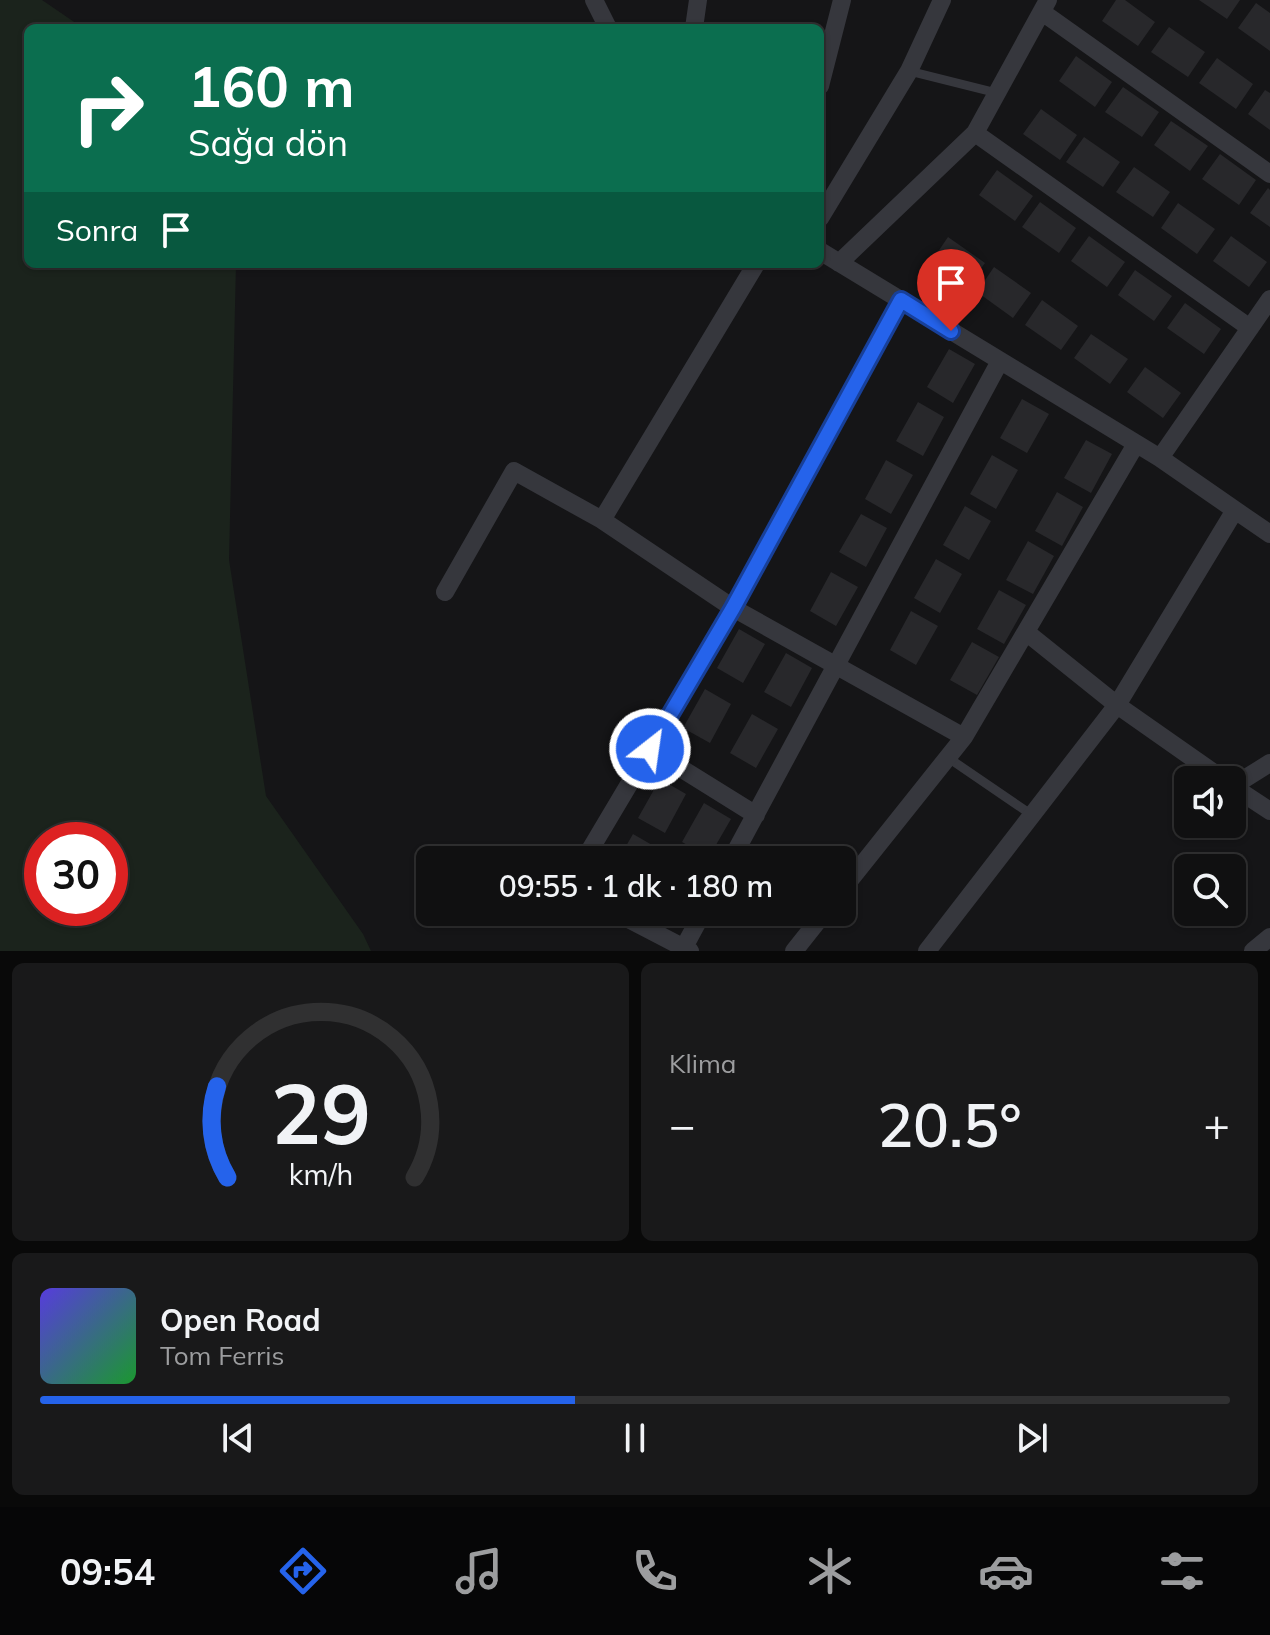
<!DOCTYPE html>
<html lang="tr">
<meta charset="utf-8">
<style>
body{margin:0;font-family:Mulish,sans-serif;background:#19191a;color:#f1f3f6;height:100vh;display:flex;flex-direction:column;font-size:30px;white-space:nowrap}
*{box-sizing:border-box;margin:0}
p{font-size:26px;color:#9c9d9f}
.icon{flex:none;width:44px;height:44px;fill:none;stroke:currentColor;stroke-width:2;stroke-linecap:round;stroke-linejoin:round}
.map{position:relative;height:951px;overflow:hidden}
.side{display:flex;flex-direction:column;gap:12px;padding:12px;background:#090909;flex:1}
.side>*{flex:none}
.top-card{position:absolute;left:24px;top:24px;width:800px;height:244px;border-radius:12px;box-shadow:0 2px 6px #0004,0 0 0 2px #303031;background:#0b6e4f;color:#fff;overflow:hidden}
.tools{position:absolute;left:1174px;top:766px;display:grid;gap:16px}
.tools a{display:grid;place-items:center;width:72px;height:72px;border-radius:12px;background:#101011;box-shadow:0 2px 6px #0004,0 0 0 2px #303031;font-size:40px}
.speed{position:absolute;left:24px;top:822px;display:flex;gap:16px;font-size:40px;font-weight:700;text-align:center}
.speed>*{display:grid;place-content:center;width:104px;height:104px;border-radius:50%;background:#101011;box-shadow:0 2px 6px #0004,0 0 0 2px #303031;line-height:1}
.speed .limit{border:12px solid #d22;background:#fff;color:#111}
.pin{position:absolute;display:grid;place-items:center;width:68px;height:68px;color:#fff;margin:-82px -34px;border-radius:50% 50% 50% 0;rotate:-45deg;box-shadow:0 0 8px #0007}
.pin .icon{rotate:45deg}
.me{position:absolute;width:88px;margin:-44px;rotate:30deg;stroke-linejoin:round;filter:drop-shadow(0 0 6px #0008)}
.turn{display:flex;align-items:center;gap:28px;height:168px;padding:0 32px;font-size:36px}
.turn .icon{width:104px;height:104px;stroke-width:2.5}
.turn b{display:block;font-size:56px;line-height:68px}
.then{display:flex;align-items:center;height:76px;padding:0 32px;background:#0003;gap:16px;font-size:30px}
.big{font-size:60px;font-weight:600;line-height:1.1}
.side .widget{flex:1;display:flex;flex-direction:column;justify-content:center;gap:12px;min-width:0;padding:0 28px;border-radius:12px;background:#19191a}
.side .dial{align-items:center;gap:0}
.dial svg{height:208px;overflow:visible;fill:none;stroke:#303031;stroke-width:7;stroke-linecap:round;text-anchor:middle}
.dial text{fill:#f1f3f6;stroke:none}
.song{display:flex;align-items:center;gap:24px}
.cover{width:96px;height:96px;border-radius:12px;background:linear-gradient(135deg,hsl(250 70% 55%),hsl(130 70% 35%))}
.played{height:8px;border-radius:4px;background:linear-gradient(90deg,#2563eb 45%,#303031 45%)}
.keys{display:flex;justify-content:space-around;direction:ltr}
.heat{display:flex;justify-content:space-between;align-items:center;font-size:44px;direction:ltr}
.side .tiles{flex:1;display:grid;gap:12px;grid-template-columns:1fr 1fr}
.widget:last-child{grid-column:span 2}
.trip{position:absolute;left:416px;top:846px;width:440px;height:80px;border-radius:12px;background:#101011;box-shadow:0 2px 6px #0004,0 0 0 2px #303031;font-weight:600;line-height:80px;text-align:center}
.menu{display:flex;height:128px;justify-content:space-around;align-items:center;background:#060607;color:#9c9d9f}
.menu .icon{width:56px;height:56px}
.menu .current{color:#2563eb}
.menu b{font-size:36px;color:#f1f3f6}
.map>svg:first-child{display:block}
.green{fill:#1b231c;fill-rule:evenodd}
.building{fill:#28282b}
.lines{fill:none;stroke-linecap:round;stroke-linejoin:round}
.lane{stroke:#36373d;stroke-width:9}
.street{stroke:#36373d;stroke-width:18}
.route-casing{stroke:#184099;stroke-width:20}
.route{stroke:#2563eb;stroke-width:14}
</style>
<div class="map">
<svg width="1270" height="951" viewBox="0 0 1270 951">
<rect width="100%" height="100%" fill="#151517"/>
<!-- green -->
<path class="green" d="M 0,0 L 42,0 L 83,28 L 28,28 L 28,264 L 236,264 L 229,560 L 266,796 L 363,934 L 371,951 L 0,951 ZM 42,840 L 110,840 L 110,908 L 42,908 Z"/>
<!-- building -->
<path class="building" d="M 1116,0 L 1125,0 L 1155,22 L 1138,46 L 1102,21 Z
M 1199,0 L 1240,0 L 1227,19 Z
M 1256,3 L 1270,13 L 1270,51 L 1238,28 Z
M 1169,27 L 1205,52 L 1188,77 L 1151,52 Z
M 1076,56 L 1112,82 L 1095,107 L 1059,81 Z
M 1217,58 L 1253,84 L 1236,109 L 1199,83 Z
M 1123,87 L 1159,112 L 1142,137 L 1105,112 Z
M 1265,90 L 1270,93 L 1270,130 L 1248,114 Z
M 1041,109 L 1077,135 L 1060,160 L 1023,134 Z
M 1171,121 L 1208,146 L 1190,171 L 1154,145 Z
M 1084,137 L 1120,162 L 1103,187 L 1066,162 Z
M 1220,154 L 1256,180 L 1239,205 L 1202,179 Z
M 1134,167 L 1170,192 L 1153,217 L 1116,192 Z
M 997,170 L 1033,196 L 1015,221 L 979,195 Z
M 1268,188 L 1270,190 L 1270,227 L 1250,213 Z
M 1040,202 L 1076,228 L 1059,253 L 1022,227 Z
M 1178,203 L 1215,229 L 1197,254 L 1161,228 Z
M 1089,236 L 1125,262 L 1107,287 L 1071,261 Z
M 1231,236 L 1267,262 L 1249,287 L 1213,261 Z
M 948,237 L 985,263 L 967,288 L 931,262 Z
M 994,267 L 1031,293 L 1013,318 L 977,292 Z
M 1135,270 L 1172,296 L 1154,321 L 1118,295 Z
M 1042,300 L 1078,326 L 1061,350 L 1025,325 Z
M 1185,303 L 1221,329 L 1204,354 L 1167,328 Z
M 1091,334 L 1128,359 L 1110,384 L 1074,358 Z
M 949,349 L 975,364 L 953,403 L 927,387 Z
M 1145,367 L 1181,393 L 1163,418 L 1127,392 Z
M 1022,399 L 1049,414 L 1027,453 L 1000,438 Z
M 918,402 L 944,417 L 923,456 L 896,441 Z
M 1086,440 L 1112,454 L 1091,493 L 1064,478 Z
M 992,455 L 1018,470 L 996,509 L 970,494 Z
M 886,460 L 913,475 L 891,514 L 865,499 Z
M 1057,492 L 1083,507 L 1062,546 L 1035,531 Z
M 965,506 L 991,521 L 969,560 L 943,545 Z
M 861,514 L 887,528 L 866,567 L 839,552 Z
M 1028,541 L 1054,556 L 1033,594 L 1006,580 Z
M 936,559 L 962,574 L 940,613 L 914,598 Z
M 831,572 L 858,587 L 836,626 L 810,611 Z
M 999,590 L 1026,605 L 1004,644 L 977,629 Z
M 911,611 L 938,626 L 916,665 L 890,650 Z
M 739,629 L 765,644 L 743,683 L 717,668 Z
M 972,642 L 999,657 L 977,695 L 950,680 Z
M 786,653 L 812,668 L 791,707 L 764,692 Z
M 705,689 L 731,704 L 710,743 L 683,728 Z
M 752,714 L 778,729 L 756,768 L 730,753 Z
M 660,779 L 686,794 L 665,833 L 638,818 Z
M 704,803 L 731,819 L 709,857 L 682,842 Z
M 633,834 L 659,849 L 653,860 L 618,860 Z"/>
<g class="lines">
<!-- lane -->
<path class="lane" d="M 909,71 L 997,93
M 947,757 L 1032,815"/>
<!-- street -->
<path class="street" d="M 594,0 L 608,28
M 1042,12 L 1270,174
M 694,28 L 698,0
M 820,86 L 842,0
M 975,133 L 1250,328
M 820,218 L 909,71 L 942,0
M 820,251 L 1160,458 L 1235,510 L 1117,705 L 927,951
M 839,263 L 975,133 L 1048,0
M 1160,458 L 1270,299
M 1235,510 L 1270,534
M 602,520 L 756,264
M 445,592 L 514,471 L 602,520 L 733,608 L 901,300
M 1026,632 L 1117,705 L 1224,780
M 1232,786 L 1270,811
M 1233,786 L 1270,763
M 756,815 L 650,749 L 733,608 L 964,737 L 1136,444
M 584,860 L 650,749
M 731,860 L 1000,361
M 842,890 L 964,737
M 615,912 L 690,951
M 682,951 L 703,912
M 794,951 L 825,912
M 1253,951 L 1270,937"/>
</g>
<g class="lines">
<!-- route casing -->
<g class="route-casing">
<path id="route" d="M 650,749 L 733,608 L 901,300 L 951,331"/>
</g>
<!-- route -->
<use href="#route" class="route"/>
</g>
</svg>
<div class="tools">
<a><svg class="icon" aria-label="sound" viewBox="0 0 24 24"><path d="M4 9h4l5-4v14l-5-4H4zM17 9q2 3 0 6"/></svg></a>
<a><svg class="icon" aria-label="search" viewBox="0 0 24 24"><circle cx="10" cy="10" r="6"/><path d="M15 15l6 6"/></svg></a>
</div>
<div class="speed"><div class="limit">30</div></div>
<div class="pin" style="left:951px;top:331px;background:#d93025"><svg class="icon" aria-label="arrive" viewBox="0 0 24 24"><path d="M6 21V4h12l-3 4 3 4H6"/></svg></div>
<svg class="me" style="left:650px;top:749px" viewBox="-20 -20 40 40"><circle r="17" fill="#2563eb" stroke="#fff" stroke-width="3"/><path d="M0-11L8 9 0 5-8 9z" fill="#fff"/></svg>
<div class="trip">09:55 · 1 dk · 180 m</div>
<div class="top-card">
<div class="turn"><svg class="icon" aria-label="right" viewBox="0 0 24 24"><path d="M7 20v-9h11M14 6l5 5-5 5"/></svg><div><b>160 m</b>Sağa dön</div></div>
<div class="then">Sonra<svg class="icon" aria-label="arrive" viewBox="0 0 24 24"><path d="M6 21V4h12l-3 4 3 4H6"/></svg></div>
</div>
</div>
<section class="side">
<div class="tiles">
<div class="widget dial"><svg viewBox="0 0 100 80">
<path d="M14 69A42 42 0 1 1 86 69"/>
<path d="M14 69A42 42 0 0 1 10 34" stroke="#2563eb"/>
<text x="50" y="56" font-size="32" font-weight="700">29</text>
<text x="50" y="72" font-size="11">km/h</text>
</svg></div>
<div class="widget"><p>Klima</p>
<div class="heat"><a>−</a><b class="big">20.5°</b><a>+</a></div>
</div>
<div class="widget">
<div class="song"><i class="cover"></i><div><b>Open Road</b><p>Tom Ferris</p></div></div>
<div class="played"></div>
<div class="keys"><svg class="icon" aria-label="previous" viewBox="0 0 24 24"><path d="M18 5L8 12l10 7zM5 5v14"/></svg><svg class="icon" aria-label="pause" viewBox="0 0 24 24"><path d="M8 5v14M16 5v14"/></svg><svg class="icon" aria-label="next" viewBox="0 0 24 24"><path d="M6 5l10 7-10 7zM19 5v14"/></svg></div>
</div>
</div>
</section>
<nav class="menu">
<b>09:54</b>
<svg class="icon current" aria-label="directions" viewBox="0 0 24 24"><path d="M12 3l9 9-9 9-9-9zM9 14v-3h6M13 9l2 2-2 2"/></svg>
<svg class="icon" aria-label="music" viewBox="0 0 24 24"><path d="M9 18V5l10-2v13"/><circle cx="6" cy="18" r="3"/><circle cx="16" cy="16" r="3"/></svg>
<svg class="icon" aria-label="phone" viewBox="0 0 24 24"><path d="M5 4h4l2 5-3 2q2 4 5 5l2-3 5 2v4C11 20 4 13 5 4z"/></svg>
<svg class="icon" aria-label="climate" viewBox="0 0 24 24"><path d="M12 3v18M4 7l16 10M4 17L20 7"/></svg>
<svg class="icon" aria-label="car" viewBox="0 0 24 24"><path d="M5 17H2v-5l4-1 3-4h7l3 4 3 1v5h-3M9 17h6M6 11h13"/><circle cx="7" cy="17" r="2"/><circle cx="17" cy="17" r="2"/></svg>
<svg class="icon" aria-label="filters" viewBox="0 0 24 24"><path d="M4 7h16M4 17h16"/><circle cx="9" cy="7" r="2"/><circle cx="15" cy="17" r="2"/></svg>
</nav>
